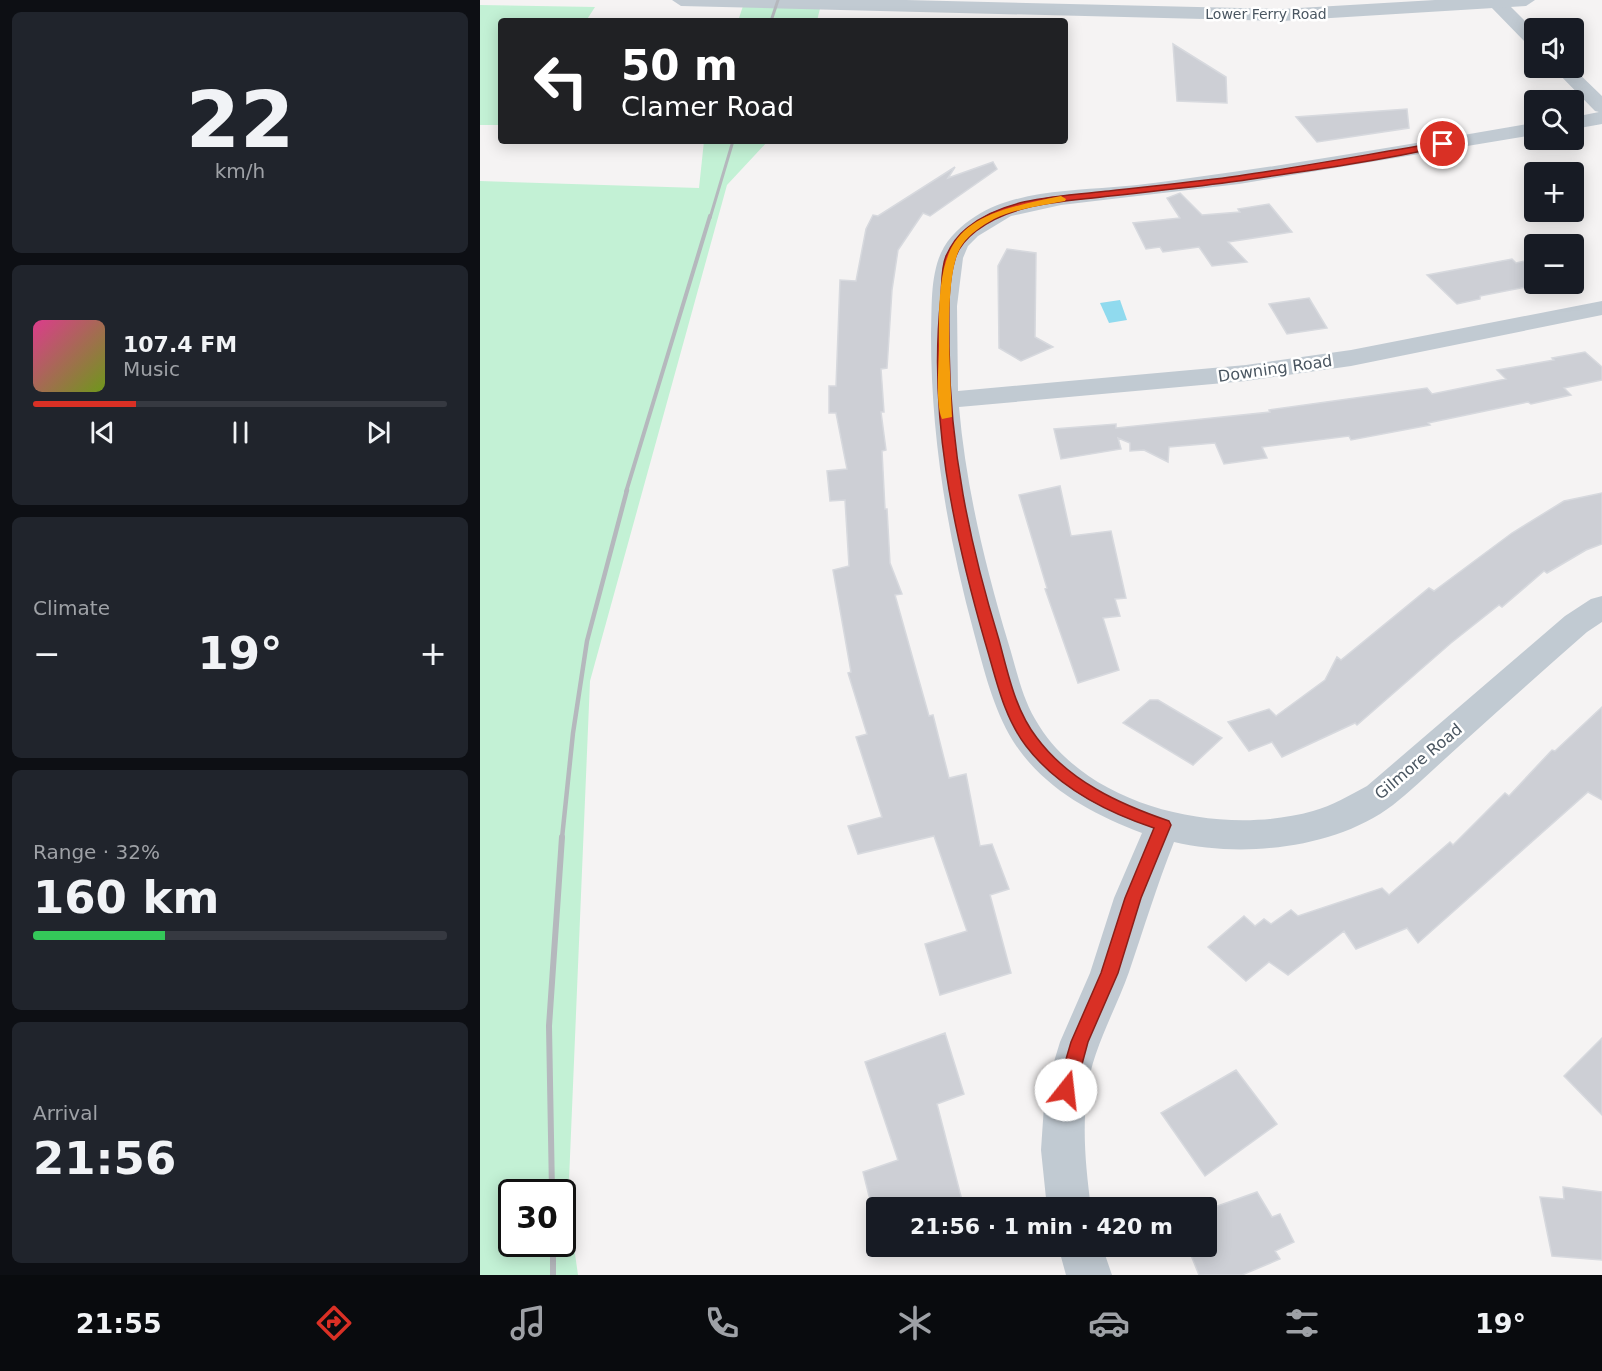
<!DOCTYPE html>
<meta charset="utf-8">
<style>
body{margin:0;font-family:"DejaVu Sans",sans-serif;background:#20242c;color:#f1f3f6;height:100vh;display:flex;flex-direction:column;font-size:22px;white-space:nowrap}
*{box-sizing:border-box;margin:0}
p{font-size:20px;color:#9ea1a6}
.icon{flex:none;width:33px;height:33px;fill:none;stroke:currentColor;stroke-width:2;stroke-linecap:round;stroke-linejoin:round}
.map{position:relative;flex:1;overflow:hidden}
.side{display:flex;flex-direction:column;gap:12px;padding:12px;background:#0d0f14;width:480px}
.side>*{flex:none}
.guide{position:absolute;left:18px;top:18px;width:570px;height:126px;border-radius:6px;box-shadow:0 3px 15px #0003;background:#202124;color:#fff;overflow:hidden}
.tools{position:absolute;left:1044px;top:18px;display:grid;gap:12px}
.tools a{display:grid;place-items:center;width:60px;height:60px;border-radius:6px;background:#171b24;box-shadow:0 3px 15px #0003;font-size:30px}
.speed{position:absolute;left:18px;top:1179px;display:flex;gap:12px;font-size:30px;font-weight:700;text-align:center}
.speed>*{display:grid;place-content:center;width:78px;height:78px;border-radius:50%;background:#171b24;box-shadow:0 3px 15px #0003;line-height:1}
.speed .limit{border:3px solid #111;border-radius:9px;background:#fff;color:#111}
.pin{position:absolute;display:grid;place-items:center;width:51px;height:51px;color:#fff;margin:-26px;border:3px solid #fff;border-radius:50%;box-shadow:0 2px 6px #0007}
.me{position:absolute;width:66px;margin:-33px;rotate:16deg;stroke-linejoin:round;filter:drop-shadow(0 0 4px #0008)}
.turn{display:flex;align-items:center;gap:21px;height:126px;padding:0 24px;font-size:27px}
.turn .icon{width:78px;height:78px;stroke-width:2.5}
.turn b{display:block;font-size:42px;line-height:51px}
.big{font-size:45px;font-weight:600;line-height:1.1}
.side .card{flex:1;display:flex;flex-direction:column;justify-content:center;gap:9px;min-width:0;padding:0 21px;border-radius:9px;background:#20242c}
.side .dial{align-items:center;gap:0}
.dial b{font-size:78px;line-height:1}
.song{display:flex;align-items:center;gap:18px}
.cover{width:72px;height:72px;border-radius:9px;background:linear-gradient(135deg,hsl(330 70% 55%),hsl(80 70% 35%))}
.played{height:6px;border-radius:3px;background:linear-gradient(90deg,#d93025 25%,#363941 25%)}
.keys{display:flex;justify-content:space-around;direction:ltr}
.heat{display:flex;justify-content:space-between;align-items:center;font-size:33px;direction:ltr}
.charge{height:9px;border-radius:4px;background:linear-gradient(90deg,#34c759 32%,#363941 0)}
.trip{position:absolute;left:386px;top:1197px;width:351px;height:60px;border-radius:6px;background:#171b24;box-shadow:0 3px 15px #0003;font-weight:600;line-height:60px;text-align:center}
.dock{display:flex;height:96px;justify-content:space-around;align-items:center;background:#090b0e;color:#9ea1a6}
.dock .icon{width:42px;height:42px}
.dock .current{color:#d93025}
.dock b{font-size:27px;color:#f1f3f6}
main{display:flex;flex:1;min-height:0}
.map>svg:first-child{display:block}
.green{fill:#c3f1d5;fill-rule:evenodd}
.water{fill:#90daee}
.building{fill:#cdcfd5;stroke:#d7d9de;stroke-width:1.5}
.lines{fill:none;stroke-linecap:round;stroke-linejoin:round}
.minor{fill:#c1cad2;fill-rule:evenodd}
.tertiary{fill:#c1cad2;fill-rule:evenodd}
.rail-far3{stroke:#b5b8bd;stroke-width:3}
.rail-far2{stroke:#b5b8bd;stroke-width:4}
.rail-far1{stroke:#b5b8bd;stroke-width:4.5}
.rail{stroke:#b5b8bd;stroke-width:6}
.route{fill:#d93025;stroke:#8d1f18;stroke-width:1.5}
.slow{fill:#f59e0b}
.labels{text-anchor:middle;stroke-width:5;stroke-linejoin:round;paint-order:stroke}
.far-street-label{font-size:14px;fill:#4a5661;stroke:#fff}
.street-label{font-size:16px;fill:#4a5661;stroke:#fff}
</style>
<main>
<section class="side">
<div class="card dial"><b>22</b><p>km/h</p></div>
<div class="card">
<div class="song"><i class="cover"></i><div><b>107.4 FM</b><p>Music</p></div></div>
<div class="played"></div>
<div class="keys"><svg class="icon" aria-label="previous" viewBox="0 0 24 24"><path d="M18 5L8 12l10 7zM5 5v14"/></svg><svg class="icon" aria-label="pause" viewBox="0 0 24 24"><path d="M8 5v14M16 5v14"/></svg><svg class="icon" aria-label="next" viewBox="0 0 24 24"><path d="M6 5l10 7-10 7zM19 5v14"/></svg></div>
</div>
<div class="card"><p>Climate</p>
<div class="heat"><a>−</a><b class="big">19°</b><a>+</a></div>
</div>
<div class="card"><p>Range · 32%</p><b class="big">160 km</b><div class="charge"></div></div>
<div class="card"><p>Arrival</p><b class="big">21:56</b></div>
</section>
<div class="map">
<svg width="1122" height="1275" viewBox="0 0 1122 1275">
<rect width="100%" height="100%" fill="#f5f3f3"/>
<!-- green -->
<path class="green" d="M 265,0 L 342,0 L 337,21 L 258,21 Z
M 0,5 L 115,7 L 106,21 L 21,21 L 21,125 L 0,125 Z
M 224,141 L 288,141 L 247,185 L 110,681 L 88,1204 L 98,1275 L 0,1275 L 0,181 L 219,188 ZM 82,1192 L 82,1244 L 32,1244 L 32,1192 Z"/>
<!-- water -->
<path class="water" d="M 640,300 L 647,320 L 629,323 L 620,303 Z"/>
<!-- building -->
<path class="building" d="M 693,44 L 746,77 L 747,103 L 697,101 Z
M 927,109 L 929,128 L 837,142 L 816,117 Z
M 513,162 L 517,169 L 450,216 L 443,213 L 418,250 L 412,290 L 407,368 L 401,369 L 404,412 L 401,412 L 406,450 L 402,451 L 405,509 L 407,509 L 410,563 L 422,594 L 415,595 L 449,716 L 453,715 L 469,778 L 486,774 L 500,846 L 512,844 L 529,889 L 510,895 L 531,973 L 460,995 L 445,944 L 487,931 L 454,836 L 378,854 L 368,826 L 402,817 L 376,737 L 387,734 L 368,673 L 371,672 L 353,570 L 369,566 L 365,500 L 350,501 L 347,471 L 367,469 L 356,413 L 349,413 L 349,386 L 356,386 L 360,280 L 376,281 L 386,229 L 393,215 L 398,216 L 475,167 L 468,178 Z
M 700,193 L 722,215 L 760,212 L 758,209 L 789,204 L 812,232 L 748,242 L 767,262 L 732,266 L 719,247 L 683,252 L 680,247 L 666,249 L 653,223 L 700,218 L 687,198 Z
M 527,249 L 556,253 L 555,337 L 573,347 L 541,361 L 519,348 L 518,266 Z
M 1032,259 L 1036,263 L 1054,259 L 1054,284 L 1061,284 L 1000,296 L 1000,299 L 977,304 L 947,275 Z
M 829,298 L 847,328 L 807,334 L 789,304 Z
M 1105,352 L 1122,367 L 1122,380 L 1084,388 L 1091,395 L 1051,404 L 1048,402 L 948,423 L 950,425 L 871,440 L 869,436 L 782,447 L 787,458 L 744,464 L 735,443 L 689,447 L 688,462 L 664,450 L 650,451 L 650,443 L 638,438 L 641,449 L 581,459 L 574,429 L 636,424 L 636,428 L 790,412 L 789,410 L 947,388 L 952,394 L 1026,379 L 1017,370 L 1074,360 L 1072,358 Z
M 580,486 L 591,536 L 631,531 L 646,598 L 635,599 L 640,616 L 623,618 L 639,670 L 598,683 L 565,589 L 567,588 L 539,495 Z
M 1122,493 L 1122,544 L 1106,550 L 1067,573 L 1064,571 L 1022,607 L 1019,605 L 971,643 L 877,725 L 875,723 L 802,757 L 792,742 L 769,751 L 748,722 L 789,709 L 796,716 L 845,680 L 857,657 L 861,660 L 949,588 L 954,591 L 1032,533 L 1084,501 Z
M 670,700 L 678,700 L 742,738 L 713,765 L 643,723 Z
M 1122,707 L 1122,800 L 1108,792 L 938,943 L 927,928 L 876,949 L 864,931 L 808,975 L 789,962 L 766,981 L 728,947 L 764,916 L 775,926 L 784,919 L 791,924 L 811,910 L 818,916 L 902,888 L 909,895 L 970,842 L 973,845 L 1025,793 L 1029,796 L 1072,750 L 1075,751 Z
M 465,1033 L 484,1094 L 457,1104 L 484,1208 L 392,1208 L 383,1172 L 418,1160 L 385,1062 Z
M 1122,1038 L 1122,1115 L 1084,1076 Z
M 756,1070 L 797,1124 L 725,1176 L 681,1113 Z
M 1083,1187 L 1122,1192 L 1122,1260 L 1072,1256 L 1060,1197 L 1084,1199 Z
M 777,1192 L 792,1217 L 800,1214 L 814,1242 L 795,1251 L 800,1259 L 762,1275 L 719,1275 L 708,1248 L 726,1246 L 726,1210 Z"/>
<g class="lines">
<!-- minor -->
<path class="minor" d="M 1008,0 L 1024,0 L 1054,30 L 1054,45 L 1047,44 L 1010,6 Z
M 1073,68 L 1093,68 L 1122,96 L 1122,124 L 1094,129 L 1094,117 L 1119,112 L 1115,111 Z
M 1054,123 L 1054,135 L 759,184 L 581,205 L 531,216 L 498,236 L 488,246 L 483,258 L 477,306 L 478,391 L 766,365 L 871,350 L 1122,301 L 1122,315 L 871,366 L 766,381 L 479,407 C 486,487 505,565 528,642 C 536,667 541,695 555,719 C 605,808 741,837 833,811 C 852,806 870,795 887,786 L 1085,616 L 1111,599 L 1122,596 L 1122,622 L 1107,632 C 1067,667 1027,703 988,738 C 963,760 939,784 913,805 C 855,849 762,858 694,842 C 677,885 664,928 649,972 C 635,1012 611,1051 607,1093 C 602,1132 606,1169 611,1208 L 567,1208 L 561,1150 L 565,1091 L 580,1042 L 610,973 L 634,898 L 662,833 C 612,814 563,788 533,741 C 513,708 504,670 494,633 C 467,534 451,436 451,335 C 452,309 450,277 461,253 C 468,237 482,225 496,216 C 536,191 588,191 634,187 C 662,185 689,181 717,177 C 830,162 942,142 1054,123 Z
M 578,1246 L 622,1246 L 632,1275 L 586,1275 Z"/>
<!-- tertiary -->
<path class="tertiary" d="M 192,0 L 426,0 L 802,9 L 955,0 L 1055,0 L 1046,6 L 802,21 L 201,6 Z"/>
<!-- rail-far3 -->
<path class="rail-far3" d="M 291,21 L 298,0
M 230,218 L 253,141"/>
<!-- rail-far2 -->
<path class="rail-far2" d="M 146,492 L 230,216"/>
<!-- rail-far1 -->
<path class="rail-far1" d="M 82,838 L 93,733 L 107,641 L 147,490"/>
<!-- rail -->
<path class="rail" d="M 72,1192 L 69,1026 L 82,837
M 73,1244 L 73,1275"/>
</g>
<!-- route -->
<path class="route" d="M 963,142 L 966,143 L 966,146 C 898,161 827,171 758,181 C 716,187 673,191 630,196 C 585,202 533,202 496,231 C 487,238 478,248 475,259 C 467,285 469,319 469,347 C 470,449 489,542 519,640 C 528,673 535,710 557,738 C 589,781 639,804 689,821 L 691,825 L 661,898 L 638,973 L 608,1042 L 595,1090 L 593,1097 L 586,1099 L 580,1097 L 577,1090 L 591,1042 L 621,973 L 645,898 L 674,828 C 626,812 578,788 546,746 C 523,716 516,678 505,642 C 473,531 448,414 461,297 C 462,284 461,268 466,256 C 471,245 478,235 487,228 C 525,197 582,196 629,191 C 672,186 715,182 758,176 C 827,166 895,153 963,142 Z"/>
<!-- slow -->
<path class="slow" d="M 581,196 L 586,199 L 585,201 C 561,206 537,208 514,219 C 503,225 489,234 482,245 C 462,273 471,380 472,417 L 462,419 C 455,403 459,365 459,346 C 457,234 473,217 581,196 Z"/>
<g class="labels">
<!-- far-street labels -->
<g class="far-street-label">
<text x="786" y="19">Lower Ferry Road</text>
</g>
<!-- street labels -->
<g class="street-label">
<text transform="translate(795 368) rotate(-8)" y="6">Downing Road</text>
<text transform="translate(938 761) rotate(-40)" y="6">Gilmore Road</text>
</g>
</g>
</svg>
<div class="tools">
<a><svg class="icon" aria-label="sound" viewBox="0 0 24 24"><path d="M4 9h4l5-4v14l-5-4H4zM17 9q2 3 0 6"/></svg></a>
<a><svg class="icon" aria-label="search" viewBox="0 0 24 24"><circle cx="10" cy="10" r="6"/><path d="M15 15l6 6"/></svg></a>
<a>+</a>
<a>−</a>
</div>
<div class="speed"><div class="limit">30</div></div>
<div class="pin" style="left:963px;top:144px;background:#d93025"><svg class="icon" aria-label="arrive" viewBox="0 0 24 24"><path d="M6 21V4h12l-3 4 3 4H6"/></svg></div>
<svg class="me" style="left:586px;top:1090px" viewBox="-20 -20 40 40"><circle r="19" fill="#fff"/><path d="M0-13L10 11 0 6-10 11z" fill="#d93025"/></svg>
<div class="trip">21:56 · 1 min · 420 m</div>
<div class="guide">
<div class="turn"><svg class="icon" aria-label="left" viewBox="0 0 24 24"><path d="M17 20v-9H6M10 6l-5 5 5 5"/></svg><div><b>50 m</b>Clamer Road</div></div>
</div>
</div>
</main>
<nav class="dock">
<b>21:55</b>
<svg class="icon current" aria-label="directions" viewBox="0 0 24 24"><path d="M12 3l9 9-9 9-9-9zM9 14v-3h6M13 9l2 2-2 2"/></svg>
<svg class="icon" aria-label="music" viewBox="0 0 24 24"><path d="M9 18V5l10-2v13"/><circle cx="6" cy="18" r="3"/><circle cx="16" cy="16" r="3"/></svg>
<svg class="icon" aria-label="phone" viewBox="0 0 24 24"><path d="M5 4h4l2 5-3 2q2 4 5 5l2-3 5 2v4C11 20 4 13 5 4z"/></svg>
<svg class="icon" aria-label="climate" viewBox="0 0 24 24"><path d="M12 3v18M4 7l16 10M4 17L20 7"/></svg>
<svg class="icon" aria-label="car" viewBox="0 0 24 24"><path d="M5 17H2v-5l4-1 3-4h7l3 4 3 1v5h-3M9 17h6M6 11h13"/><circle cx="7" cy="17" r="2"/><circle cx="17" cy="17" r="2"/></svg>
<svg class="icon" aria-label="filters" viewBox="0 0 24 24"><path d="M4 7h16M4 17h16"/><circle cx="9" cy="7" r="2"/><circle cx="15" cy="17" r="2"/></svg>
<b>19°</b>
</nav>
